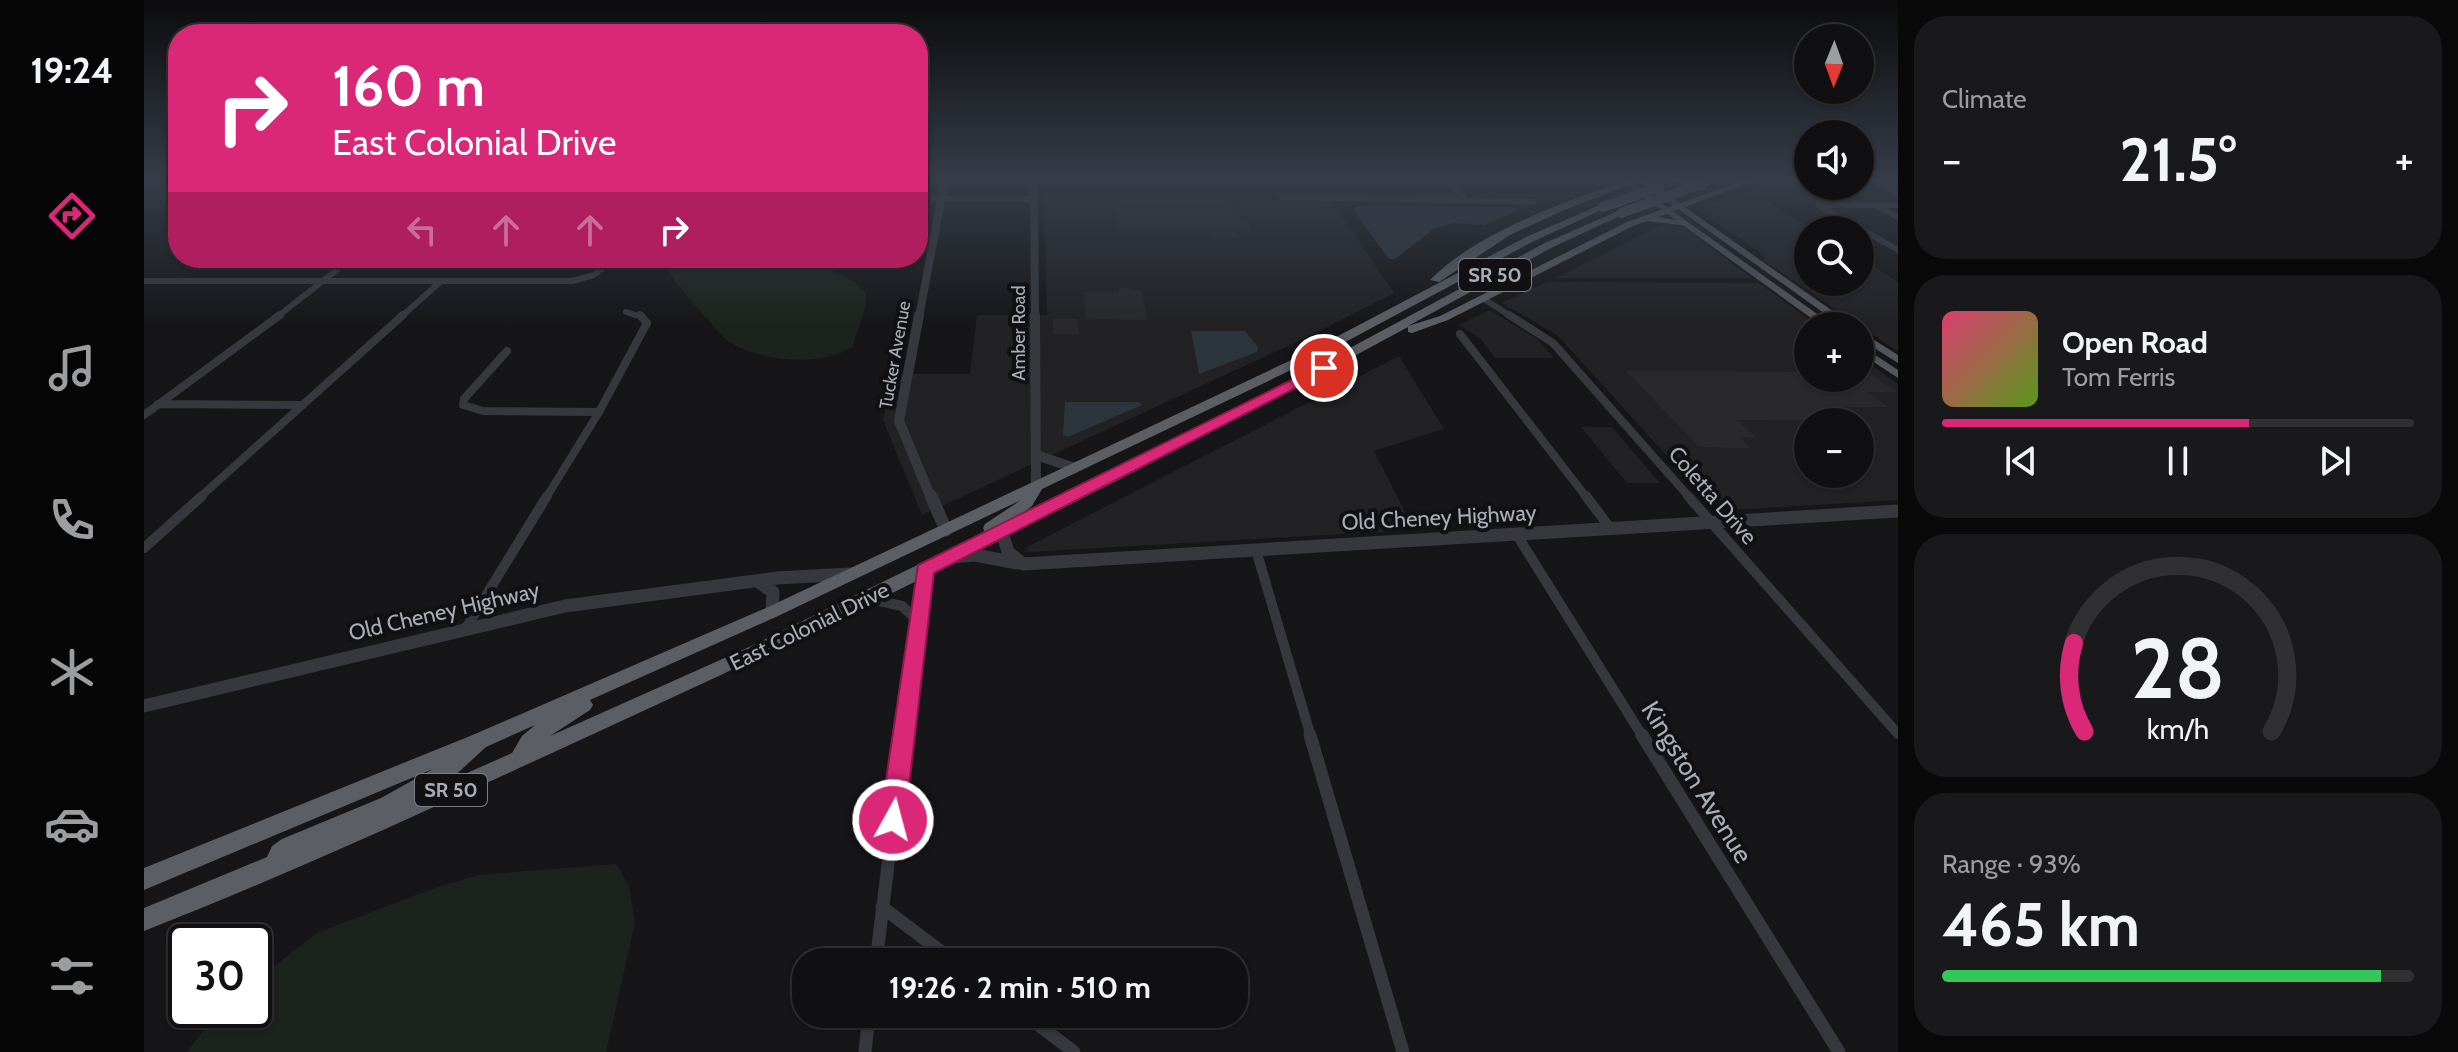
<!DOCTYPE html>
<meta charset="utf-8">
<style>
body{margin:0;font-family:Cabin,sans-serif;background:#19191b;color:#f1f3f6;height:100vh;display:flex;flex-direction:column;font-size:30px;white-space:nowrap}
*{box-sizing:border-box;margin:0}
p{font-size:26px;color:#9c9d9f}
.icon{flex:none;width:44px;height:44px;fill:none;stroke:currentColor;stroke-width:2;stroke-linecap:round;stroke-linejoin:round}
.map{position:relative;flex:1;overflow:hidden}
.side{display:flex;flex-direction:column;gap:16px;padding:16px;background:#09090a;width:560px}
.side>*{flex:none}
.top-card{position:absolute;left:24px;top:24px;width:760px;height:244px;border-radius:32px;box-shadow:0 2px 6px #0004,0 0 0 2px #303032;background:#db2777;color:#fff;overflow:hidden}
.needle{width:52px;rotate:181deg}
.fabs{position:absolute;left:1650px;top:24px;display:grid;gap:16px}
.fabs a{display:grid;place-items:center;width:80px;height:80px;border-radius:50%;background:#101012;box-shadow:0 2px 6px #0004,0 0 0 2px #303032;font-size:40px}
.speed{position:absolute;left:24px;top:924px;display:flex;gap:16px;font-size:40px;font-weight:700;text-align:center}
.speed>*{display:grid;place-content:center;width:104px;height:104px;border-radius:50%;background:#101012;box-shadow:0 2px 6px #0004,0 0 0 2px #303032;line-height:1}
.speed .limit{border:4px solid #111;border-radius:12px;background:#fff;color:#111}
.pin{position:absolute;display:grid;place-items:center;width:68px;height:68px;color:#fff;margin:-34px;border:4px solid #fff;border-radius:50%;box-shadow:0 2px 8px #0007}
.me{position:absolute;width:88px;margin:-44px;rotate:7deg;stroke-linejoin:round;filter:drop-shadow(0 0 6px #0008)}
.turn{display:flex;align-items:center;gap:28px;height:168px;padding:0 32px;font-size:36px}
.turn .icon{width:104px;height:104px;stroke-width:2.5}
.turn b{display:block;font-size:56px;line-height:68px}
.lanes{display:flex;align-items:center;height:76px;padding:0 32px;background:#0003;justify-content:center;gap:40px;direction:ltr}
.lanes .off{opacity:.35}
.big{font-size:60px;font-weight:800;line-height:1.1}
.side .card{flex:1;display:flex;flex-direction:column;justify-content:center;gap:12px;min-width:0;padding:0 28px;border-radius:32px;background:#19191b}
.side .dial{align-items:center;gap:0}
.dial svg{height:208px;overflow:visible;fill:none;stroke:#303032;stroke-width:7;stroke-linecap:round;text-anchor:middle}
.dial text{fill:#f1f3f6;stroke:none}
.song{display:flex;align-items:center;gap:24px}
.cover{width:96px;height:96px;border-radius:12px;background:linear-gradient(135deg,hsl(340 70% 55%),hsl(90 70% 35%))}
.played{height:8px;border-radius:4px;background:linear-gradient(90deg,#db2777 65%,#303032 65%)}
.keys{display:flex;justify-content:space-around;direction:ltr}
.heat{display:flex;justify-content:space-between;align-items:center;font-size:44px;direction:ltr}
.charge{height:12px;border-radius:6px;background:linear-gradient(90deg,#34c759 93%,#303032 0)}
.trip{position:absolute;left:648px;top:948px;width:456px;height:80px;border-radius:32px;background:#101012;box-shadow:0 2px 6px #0004,0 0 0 2px #303032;font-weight:800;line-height:80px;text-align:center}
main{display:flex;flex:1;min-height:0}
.tab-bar{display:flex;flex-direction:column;width:144px;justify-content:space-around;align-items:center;background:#060607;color:#9c9d9f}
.tab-bar .icon{width:56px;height:56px}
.tab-bar .active{color:#db2777}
.tab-bar b{font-size:36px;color:#f1f3f6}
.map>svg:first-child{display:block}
.built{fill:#222225;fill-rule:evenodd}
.green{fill:#1c231d}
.water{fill:#2c353c}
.building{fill:#29292c}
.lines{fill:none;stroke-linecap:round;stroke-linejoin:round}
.minor-far3{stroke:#37383d;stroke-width:6}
.minor-far2{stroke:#37383d;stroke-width:8}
.minor-far1{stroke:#37383d;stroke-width:10}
.minor{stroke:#37383d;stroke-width:13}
.tertiary-far2{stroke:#37383d;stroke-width:8}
.tertiary-far1{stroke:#37383d;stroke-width:10}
.tertiary{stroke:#37383d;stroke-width:13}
.primary{fill:#53555c;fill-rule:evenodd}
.trunk{fill:#5b5e65;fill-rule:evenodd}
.trunk-bridge{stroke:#5b5e65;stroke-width:10}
.route{fill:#db2777;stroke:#8e194d;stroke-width:2}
.labels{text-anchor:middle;stroke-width:8;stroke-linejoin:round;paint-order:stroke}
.far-street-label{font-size:18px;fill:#a8adb8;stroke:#111113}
.shield{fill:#111113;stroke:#7b7e86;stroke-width:2}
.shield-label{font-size:20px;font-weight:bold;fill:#a8adb8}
.street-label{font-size:22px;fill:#a8adb8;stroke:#111113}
.near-street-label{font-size:26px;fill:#a8adb8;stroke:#111113}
</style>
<main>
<nav class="tab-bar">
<b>19:24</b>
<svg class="icon active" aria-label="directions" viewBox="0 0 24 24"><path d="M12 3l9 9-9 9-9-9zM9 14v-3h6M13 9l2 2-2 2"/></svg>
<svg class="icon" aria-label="music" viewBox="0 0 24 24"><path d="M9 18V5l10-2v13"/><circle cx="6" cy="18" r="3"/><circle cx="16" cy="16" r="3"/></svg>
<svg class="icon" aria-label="phone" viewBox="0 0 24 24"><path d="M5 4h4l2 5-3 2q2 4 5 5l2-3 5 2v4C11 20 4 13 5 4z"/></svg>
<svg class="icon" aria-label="climate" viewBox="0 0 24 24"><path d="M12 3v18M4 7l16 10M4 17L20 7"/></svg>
<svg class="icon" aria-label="car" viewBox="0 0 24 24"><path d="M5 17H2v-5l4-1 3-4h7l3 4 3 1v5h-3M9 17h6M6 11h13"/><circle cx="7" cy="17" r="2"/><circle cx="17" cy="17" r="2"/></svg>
<svg class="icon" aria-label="filters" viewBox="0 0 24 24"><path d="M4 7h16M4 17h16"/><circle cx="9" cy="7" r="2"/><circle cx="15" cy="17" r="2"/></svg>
</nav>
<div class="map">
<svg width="1754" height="1052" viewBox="0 0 1754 1052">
<rect width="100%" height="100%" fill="#161618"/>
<!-- built -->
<path class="built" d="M 1638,179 L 1664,179 L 1664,186 L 1685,186 L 1715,202 L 1625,202 L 1669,230 L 1664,230 L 1664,282 L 1716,282 L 1716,258 L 1754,282 L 1754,352 L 1621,261 L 1616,252 L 1559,213 L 1556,207 Z
M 900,192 L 1103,193 L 1107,200 L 1187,200 L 1250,293 L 1172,333 L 778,515 L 739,420 L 749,374 L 826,374 L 833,315 L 903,315 Z
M 1520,223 L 1539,227 L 1608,278 L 1412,278 Z
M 1403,282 L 1615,283 L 1674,326 L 1664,326 L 1664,378 L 1716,378 L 1716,357 L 1754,384 L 1754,500 L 1573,511 L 1413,335 L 1358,303 ZM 1664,422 L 1716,422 L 1716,474 L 1664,474 Z
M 1346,310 L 1393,339 L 1410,358 L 1351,358 L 1336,338 L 1315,325 Z
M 1255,356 L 1300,429 L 1230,451 L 1270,530 L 885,552 L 881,548 Z
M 1437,427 L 1468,427 L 1516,483 L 1483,483 Z"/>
<!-- green -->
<path class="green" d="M 12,179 L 34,179 L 34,201 L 0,207 L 0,182 Z
M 514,258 L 664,258 L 712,283 L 722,294 L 722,305 L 708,347 C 677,367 619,362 587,343 C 577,337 521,271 514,258 Z
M 472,864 L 485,886 L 491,923 L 462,1052 L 43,1052 L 75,1010 L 110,1010 L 110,982 L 173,933 L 285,890 L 334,875 Z"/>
<!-- water -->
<path class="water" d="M 1216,206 L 1367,207 L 1374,210 L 1341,225 L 1311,223 L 1291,228 L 1250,260 L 1244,258 L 1209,209 Z
M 1047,331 L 1101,331 L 1114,347 L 1113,352 L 1055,374 Z
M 921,402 L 995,402 L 998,405 L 924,437 L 919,435 Z"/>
<!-- building -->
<path class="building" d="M 968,199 L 1087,200 L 1095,219 L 1102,219 L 1108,231 L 1092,231 L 1094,238 L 1068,238 L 1066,231 L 973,231 Z
M 975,287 L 998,291 L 1003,320 L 942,319 L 940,292 L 975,292 Z
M 909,319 L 934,319 L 935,334 L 909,334 Z
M 1482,371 L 1664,372 L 1664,378 L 1716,378 L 1716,372 L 1724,372 L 1753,392 L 1723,392 L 1744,407 L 1694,407 L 1712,421 L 1593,420 L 1613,438 L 1596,437 L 1607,448 L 1555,447 Z"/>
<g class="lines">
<!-- minor-far3 -->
<path class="minor-far3" d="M 1301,179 L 1321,199
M 1727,179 L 1754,193
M 1138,197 L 1389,202
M 774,199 L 890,199
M 1674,205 L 1754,250
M 1678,205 L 1754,205
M 1734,207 L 1754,217
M 0,281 L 428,281 L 450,275 L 472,258
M 1340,299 L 1368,317
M 482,312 L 498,317
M 133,317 L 208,258
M 257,317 L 296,282"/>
<!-- minor-far2 -->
<path class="minor-far2" d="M 1365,315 L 1409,343 L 1546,498
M 1316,334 L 1443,498
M 363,351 L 320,399 L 319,405 L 339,411 L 455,412
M 14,404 L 159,405
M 0,415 L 136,315
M 55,498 L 259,315
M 402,498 L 455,412 L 503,323 L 496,315"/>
<!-- minor-far1 -->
<path class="minor-far1" d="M 1442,496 L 1467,529
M 1544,496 L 1754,734
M 1373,535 L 1499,737
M 0,548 L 58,496
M 1112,550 L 1167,737
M 722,598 L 758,606 L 774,621
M 322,628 L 403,496
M 760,737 L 781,569"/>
<!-- minor -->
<path class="minor" d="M 1166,735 L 1259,1052
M 1498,735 L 1695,1052
M 738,907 L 811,962
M 732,962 L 760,735
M 880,1014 L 930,1052
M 721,1052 L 725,1014"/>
<!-- tertiary-far2 -->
<path class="tertiary-far2" d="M 890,179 L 891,317
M 775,317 L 801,179"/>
<!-- tertiary-far1 -->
<path class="tertiary-far1" d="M 775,315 L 755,421 L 787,498
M 891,315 L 892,487
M 892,455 L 931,468"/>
<!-- tertiary -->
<path class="tertiary" d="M 787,496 L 802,530
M 858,532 L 864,552 L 879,564 L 1754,511
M 809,557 L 831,555 L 873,563
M 613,581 L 629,592 L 628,612
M 0,706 L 421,606 L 633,578 L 706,574"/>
<!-- primary -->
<path class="primary" d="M 1475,179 L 1484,179 L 1690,326 L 1678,326 Z
M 1492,179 L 1501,179 L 1710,326 L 1698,326 Z
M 1716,331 L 1754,355 L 1754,363 L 1716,339 Z
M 1716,345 L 1754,370 L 1754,378 L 1716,353 Z"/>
<!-- trunk -->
<path class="trunk" d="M 1488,179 L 1500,179 L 1418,211 L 1366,235 L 1295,282 L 1286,280 C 1333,232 1424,200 1488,179 Z
M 1527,179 L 1539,179 L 1564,189 L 1556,191 Z
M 1604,179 L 1616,179 L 1514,217 L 1544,222 L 1544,226 L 1503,221 L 1489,226 L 1304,320 L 1268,333 L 1264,332 L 1264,327 C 992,475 713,614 432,742 C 290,807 146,874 0,931 L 0,908 L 123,857 L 128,846 L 138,839 L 237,798 L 289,769 L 0,890 L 0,868 L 331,734 L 622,608 L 1158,355 L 1382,237 L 1456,205 L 1464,207 L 1390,241 L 1166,361 L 898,489 L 888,506 L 879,513 L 1113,398 L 1401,243 L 1474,211 L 1482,213 L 1409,247 L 1264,326 L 1296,316 L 1483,222 ZM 877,500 L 841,524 L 839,528 L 841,532 L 603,648 L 406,736 L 446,710 L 449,705 L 446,700 L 634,616 ZM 391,725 L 378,736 L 368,753 L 305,781 L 342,747 Z"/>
<!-- trunk-bridge -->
<path class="trunk-bridge" d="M 1459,207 L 1516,187
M 1477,213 L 1560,183"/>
</g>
<!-- sky -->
<linearGradient id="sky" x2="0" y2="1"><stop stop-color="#0c0c0d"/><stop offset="0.55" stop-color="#363c48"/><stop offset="1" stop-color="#363c48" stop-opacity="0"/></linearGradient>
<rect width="1754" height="326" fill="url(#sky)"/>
<!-- route -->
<path class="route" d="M 1180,364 L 1187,368 L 1185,371 L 790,573 L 761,820 L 757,828 L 749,831 L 740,828 L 736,820 L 774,565 Z"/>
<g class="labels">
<!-- far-street labels -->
<g class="far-street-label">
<text transform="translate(875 333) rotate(-90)" y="6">Amber Road</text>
<text transform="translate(751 355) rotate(-80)" y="6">Tucker Avenue</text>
</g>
<!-- shield labels -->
<g class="shield">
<rect x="1315" y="259" width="72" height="32" rx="6"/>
<rect x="271" y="774" width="72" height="32" rx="6"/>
</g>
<g class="shield-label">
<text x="1351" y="282">SR 50</text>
<text x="307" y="797">SR 50</text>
</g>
<!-- street labels -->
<g class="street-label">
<text transform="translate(1569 495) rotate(49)" y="8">Coletta Drive</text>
<text transform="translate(1295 517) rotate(-3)" y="8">Old Cheney Highway</text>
<text transform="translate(300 611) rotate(-13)" y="8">Old Cheney Highway</text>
<text transform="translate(665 626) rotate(-26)" y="8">East Colonial Drive</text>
</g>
<!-- near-street labels -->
<g class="near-street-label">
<text transform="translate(1553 782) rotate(58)" y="9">Kingston Avenue</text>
</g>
</g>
</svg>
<div class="fabs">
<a><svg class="needle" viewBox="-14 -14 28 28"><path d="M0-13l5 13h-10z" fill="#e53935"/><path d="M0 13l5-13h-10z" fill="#9c9d9f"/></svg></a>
<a><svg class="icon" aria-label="sound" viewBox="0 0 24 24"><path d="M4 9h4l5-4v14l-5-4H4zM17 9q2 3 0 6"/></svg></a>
<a><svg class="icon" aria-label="search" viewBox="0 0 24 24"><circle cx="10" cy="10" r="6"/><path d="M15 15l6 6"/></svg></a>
<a>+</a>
<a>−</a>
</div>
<div class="speed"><div class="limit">30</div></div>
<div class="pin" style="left:1180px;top:368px;background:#d93025"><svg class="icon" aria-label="arrive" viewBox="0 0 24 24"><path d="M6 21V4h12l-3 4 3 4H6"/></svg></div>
<svg class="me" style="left:749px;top:820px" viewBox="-20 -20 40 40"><circle r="17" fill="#db2777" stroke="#fff" stroke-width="3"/><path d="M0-11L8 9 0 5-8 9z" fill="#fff"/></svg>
<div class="trip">19:26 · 2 min · 510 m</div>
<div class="top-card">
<div class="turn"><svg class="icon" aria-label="right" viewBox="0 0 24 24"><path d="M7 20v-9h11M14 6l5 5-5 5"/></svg><div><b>160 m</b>East Colonial Drive</div></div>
<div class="lanes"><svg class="icon off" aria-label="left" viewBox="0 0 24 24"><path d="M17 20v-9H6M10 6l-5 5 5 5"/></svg><svg class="icon off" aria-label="ahead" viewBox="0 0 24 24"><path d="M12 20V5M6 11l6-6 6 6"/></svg><svg class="icon off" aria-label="ahead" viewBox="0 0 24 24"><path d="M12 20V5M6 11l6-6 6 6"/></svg><svg class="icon" aria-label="right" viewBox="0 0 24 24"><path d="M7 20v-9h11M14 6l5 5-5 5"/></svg></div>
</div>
</div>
<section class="side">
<div class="card"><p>Climate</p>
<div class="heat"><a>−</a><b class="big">21.5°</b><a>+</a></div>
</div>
<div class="card">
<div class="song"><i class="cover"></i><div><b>Open Road</b><p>Tom Ferris</p></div></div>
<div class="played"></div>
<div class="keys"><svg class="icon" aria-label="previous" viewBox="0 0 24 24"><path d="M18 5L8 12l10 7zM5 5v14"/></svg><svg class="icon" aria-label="pause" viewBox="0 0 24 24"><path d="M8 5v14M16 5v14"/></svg><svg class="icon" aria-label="next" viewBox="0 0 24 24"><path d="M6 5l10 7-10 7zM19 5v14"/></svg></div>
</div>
<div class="card dial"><svg viewBox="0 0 100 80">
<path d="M14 69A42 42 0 1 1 86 69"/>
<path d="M14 69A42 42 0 0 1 10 35" stroke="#db2777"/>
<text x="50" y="56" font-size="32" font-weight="700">28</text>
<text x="50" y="72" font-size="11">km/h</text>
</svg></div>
<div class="card"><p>Range · 93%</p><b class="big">465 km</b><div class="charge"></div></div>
</section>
</main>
